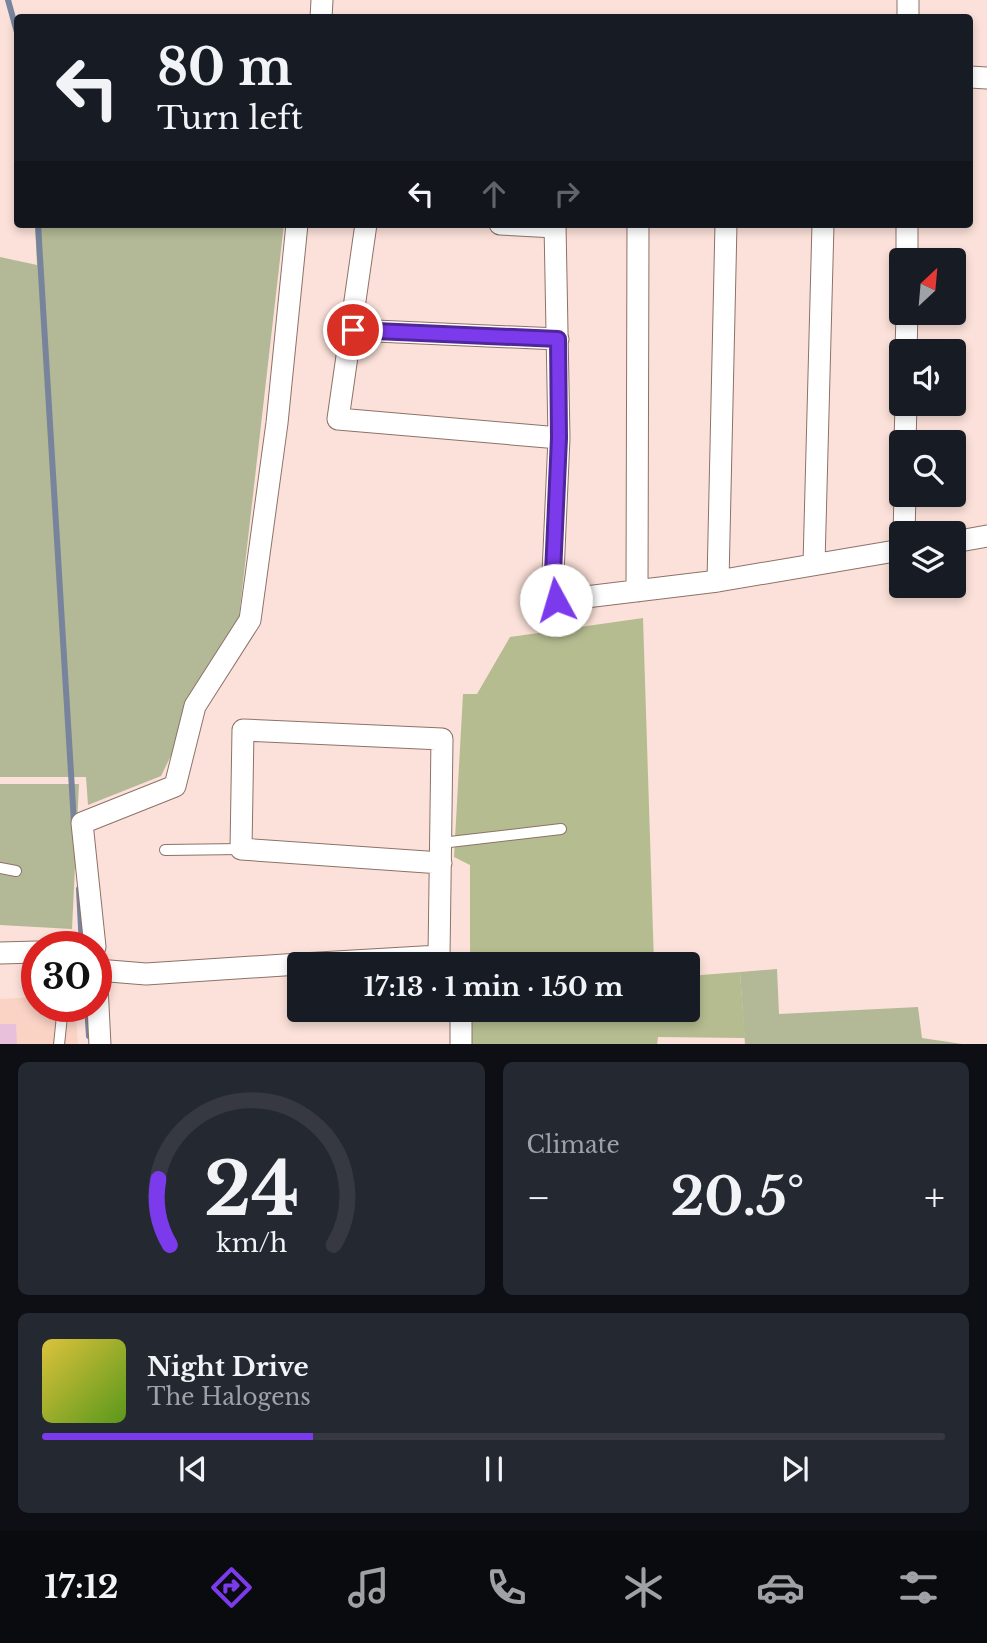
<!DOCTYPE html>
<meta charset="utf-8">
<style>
body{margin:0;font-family:"Libre Baskerville",serif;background:#242831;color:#f1f3f6;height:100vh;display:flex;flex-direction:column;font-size:26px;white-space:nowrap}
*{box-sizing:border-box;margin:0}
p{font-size:23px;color:#9ea1a6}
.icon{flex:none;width:38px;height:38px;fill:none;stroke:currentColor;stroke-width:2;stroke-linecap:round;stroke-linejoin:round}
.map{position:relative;height:1044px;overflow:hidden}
.drawer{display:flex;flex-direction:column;gap:18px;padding:18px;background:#0d0f14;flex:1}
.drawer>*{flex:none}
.top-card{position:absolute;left:14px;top:14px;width:959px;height:214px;border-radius:7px;box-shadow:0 4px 10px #0003;background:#171b24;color:#f1f3f6;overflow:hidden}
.needle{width:46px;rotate:26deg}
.fabs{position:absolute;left:889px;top:248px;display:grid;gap:14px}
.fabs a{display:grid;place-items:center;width:77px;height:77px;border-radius:7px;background:#171b24;box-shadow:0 4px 10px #0003;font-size:35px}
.speed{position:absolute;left:21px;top:931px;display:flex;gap:14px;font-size:35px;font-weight:700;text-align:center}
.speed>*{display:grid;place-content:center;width:91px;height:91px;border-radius:50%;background:#171b24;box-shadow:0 4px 10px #0003;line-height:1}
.speed .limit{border:10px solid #d22;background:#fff;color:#111}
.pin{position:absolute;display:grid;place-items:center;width:60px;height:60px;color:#fff;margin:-30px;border:4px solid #fff;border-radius:50%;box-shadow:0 2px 7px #0007}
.me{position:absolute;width:77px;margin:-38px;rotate:354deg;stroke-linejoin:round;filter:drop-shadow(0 0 5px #0008)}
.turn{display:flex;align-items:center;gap:24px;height:147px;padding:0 28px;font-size:32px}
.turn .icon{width:91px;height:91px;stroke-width:2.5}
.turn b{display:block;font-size:49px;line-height:60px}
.lanes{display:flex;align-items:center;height:66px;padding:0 28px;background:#0003;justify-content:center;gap:35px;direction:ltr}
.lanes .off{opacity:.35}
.big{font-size:52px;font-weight:700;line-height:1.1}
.drawer .card{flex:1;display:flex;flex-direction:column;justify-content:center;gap:10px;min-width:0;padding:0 24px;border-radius:10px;background:#242831}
.drawer .dial{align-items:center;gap:0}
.dial svg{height:182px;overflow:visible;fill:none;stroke:#363941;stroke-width:7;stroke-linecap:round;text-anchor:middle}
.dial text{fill:#f1f3f6;stroke:none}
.song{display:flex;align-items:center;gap:21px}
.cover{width:84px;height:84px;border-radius:10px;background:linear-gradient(135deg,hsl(50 70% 55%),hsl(90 70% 35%))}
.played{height:7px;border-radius:4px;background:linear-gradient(90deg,#7c3aed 30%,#363941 30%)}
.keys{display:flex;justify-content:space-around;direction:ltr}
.heat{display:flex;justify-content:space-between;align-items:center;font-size:38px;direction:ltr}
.drawer .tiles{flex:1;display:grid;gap:18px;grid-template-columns:1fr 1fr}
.card:last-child{grid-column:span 2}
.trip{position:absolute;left:287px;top:952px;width:413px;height:70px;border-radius:7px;background:#171b24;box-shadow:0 4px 10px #0003;font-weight:700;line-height:70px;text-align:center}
.dock{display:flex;height:112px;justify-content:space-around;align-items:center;background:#090b0e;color:#9ea1a6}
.dock .icon{width:49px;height:49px}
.dock .on{color:#7c3aed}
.dock b{font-size:32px;color:#f1f3f6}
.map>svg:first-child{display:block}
.built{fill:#fad3c5}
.green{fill:#b3b996}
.forest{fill:#b5bc90}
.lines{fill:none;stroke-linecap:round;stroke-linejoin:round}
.stream{stroke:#77849c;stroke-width:6}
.building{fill:#e9c0db}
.service-casing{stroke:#8d7268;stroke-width:12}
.minor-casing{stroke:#8d7268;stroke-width:23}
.service{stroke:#fff;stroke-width:10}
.minor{stroke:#fff;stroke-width:21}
.route-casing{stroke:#51269a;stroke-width:18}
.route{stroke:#7c3aed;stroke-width:12}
</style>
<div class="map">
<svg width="987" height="1045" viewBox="0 0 987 1045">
<rect width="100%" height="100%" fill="#fbe1d9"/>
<!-- built -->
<path class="built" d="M 37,997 L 37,1006 L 75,1006 L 78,1044 L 0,1045 L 0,999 Z"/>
<!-- green -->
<path class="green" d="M 35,224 L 284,224 L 239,617 L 161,776 L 88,805 L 86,777 L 0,777 L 0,257 L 37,265 Z
M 0,784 L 79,784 L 72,929 L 0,925 Z
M 777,969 L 779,1014 L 918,1007 L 922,1038 L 962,1044 L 745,1044 L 740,972 Z"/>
<!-- forest -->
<path class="forest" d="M 643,618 L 654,964 L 470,964 L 470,865 L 454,857 L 463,694 L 477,694 L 510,637 Z
M 740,972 L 745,1038 L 658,1037 L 657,1045 L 471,1044 L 470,1010 L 688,1010 L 688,976 Z"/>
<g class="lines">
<!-- stream -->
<path class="stream" d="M 8,0 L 18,36
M 38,224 L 74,823
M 79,889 L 82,947
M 87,1006 L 89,1036"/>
</g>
<!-- building -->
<path class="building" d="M 0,1024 L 16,1024 L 17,1045 L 0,1045 Z"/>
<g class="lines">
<!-- service casing -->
<g class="service-casing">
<path id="service" d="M 441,843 L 561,829
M 165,850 L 241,849
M 0,868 L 16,871
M 59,1045 L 63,1006"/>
</g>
<!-- minor casing -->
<g class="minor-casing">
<path id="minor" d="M 908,0 L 908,18
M 321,18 L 322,0
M 970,77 L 987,78
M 366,224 L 338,419 L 559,438
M 500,224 L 555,227
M 555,224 L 559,438 L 552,596 L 561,600 L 718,581 L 901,550
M 907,261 L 907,224
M 353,330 L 558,339
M 906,352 L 907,313
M 905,443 L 906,404
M 904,534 L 905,495
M 954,542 L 987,536
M 814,564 L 823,224
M 718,581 L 726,224
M 637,591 L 638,224
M 441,863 L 241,849 L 243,730 L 442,739 L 439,956 L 444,964
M 95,947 L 82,823 L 175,786 L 195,706 L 250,620 L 277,423 L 297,224
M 0,953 L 37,952
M 302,964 L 439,956
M 96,966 L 100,1045
M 97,970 L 146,974 L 299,964
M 461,1045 L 461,1010"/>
</g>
<!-- service -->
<use href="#service" class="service"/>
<!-- minor -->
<use href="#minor" class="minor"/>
</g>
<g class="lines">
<!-- route casing -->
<g class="route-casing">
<path id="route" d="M 353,330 L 558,339 L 559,438 L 552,596 L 556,600"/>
</g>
<!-- route -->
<use href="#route" class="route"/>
</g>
</svg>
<div class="fabs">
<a><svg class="needle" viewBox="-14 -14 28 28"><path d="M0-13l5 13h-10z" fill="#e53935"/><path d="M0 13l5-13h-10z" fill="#9ea1a6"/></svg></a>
<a><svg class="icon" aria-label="sound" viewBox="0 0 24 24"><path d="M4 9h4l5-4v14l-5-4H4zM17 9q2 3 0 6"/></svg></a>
<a><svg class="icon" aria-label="search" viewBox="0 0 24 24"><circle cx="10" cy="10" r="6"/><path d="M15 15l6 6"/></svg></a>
<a><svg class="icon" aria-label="layers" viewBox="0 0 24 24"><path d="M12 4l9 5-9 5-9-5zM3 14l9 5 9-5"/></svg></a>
</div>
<div class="speed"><div class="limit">30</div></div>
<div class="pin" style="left:353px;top:330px;background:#d93025"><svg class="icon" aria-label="arrive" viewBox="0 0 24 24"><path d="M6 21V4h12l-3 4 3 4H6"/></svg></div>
<svg class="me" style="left:556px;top:600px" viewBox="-20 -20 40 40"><circle r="19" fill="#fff"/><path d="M0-13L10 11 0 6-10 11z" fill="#7c3aed"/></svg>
<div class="trip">17:13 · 1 min · 150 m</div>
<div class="top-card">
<div class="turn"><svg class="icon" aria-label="left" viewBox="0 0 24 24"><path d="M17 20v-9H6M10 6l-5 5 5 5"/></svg><div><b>80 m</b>Turn left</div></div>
<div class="lanes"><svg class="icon" aria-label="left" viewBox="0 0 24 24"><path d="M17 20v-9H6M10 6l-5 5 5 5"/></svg><svg class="icon off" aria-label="ahead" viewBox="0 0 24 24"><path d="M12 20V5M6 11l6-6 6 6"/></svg><svg class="icon off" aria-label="right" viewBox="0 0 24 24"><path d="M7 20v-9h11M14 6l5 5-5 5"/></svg></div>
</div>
</div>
<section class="drawer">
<div class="tiles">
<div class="card dial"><svg viewBox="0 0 100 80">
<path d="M14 69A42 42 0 1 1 86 69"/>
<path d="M14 69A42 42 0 0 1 9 40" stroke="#7c3aed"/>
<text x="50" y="56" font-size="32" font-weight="700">24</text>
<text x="50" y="72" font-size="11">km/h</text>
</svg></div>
<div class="card"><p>Climate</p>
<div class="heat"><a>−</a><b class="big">20.5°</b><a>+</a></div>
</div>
<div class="card">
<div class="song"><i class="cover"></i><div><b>Night Drive</b><p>The Halogens</p></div></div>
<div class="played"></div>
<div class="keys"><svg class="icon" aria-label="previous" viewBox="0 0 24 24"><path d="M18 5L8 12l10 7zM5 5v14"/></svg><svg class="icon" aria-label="pause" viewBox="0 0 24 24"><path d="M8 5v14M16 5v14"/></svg><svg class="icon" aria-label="next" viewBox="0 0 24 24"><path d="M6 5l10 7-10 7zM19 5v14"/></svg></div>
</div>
</div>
</section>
<nav class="dock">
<b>17:12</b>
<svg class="icon on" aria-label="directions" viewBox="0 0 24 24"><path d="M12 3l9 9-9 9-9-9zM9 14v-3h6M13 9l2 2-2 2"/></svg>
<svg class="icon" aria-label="music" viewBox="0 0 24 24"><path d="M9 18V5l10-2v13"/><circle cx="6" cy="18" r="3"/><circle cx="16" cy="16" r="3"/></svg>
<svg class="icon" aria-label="phone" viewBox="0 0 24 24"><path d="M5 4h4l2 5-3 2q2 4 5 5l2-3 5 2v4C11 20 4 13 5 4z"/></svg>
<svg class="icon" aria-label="climate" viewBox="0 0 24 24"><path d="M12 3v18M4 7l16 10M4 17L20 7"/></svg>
<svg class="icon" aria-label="car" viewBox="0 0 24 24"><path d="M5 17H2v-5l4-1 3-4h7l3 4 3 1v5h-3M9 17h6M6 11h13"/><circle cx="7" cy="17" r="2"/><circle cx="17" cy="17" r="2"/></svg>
<svg class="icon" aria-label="filters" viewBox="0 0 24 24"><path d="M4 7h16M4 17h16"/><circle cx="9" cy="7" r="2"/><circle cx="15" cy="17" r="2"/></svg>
</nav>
